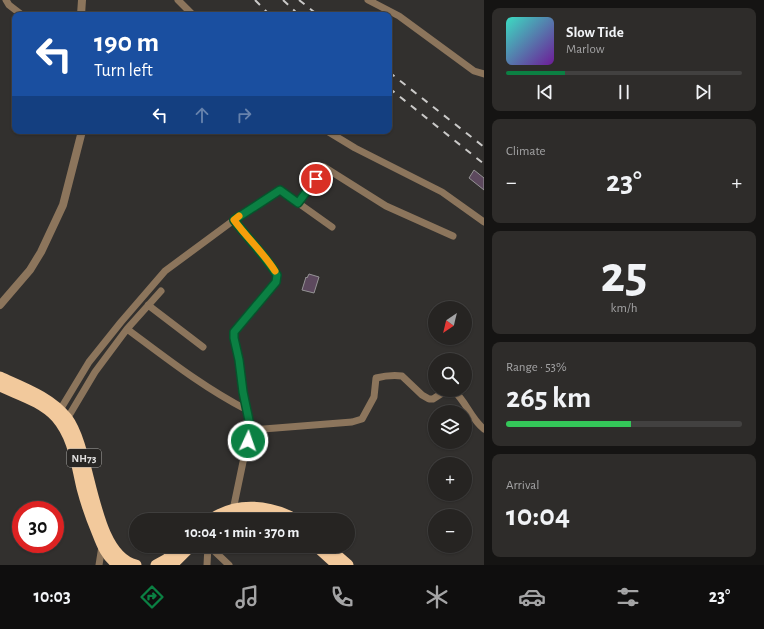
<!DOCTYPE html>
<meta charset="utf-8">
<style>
body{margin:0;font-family:"Alegreya Sans",sans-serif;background:#2e2c2a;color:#f1f3f6;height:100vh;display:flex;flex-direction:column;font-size:15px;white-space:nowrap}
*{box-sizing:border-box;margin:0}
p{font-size:13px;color:#a4a4a5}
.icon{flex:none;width:22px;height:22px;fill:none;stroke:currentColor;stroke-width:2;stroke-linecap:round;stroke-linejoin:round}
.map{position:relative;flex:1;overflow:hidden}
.side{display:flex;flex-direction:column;gap:8px;padding:8px;background:#151413;width:280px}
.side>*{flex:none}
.top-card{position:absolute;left:12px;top:12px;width:380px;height:122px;border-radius:8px;box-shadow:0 1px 3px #0004,0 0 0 1px #424140;background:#1a4fa0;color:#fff;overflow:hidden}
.needle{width:26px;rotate:215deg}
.fabs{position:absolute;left:428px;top:301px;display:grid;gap:8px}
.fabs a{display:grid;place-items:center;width:44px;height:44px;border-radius:50%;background:#262422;box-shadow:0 1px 3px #0004,0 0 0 1px #424140;font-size:20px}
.speed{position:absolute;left:12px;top:501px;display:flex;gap:8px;font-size:20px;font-weight:700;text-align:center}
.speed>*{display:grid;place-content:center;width:52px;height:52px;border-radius:50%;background:#262422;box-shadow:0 1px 3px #0004,0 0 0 1px #424140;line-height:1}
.speed .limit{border:6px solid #d22;background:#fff;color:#111}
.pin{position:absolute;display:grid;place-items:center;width:34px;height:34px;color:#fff;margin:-17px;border:2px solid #fff;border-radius:50%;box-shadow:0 1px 4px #0007}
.me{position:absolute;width:44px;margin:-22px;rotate:3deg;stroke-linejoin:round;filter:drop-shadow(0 0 3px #0008)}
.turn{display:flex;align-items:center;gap:14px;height:84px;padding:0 16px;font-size:18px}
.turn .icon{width:52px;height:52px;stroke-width:2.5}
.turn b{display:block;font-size:28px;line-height:34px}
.lanes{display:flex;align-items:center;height:38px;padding:0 16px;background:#0003;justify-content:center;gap:20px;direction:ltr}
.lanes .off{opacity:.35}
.big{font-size:30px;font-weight:700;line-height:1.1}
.side .card{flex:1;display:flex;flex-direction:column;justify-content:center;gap:6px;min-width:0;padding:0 14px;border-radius:8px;background:#2e2c2a}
.side .dial{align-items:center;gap:0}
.dial b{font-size:52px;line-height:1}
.song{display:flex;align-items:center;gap:12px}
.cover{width:48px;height:48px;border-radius:6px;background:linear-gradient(135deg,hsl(170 70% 55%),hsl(280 70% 35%))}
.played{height:4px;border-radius:2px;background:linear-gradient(90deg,#0b8043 25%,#424140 25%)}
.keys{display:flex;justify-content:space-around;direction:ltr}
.heat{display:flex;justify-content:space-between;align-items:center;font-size:22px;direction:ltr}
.charge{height:6px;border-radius:3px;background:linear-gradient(90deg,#34c759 53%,#424140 0)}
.trip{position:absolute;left:129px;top:513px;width:226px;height:40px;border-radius:20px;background:#262422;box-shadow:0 1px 3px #0004,0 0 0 1px #424140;font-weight:700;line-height:40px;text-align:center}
.menu{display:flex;height:64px;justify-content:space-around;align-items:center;background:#0f0e0e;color:#a4a4a5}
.menu .icon{width:28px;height:28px}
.menu .active{color:#0b8043}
.menu b{font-size:18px;color:#f1f3f6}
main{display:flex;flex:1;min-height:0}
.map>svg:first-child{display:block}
.building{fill:#5d495e;stroke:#959395}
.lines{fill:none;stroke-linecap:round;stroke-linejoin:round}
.minor{stroke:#8c755c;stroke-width:7}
.tertiary{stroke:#8c755c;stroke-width:8}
.trunk{stroke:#f2c99c;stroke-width:11}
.rail{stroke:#cac9c8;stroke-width:2;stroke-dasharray:7 7;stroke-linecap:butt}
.route-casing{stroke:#07532c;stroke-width:10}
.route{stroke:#0b8043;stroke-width:7}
.slow{stroke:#f59e0b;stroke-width:7}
.labels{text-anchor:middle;stroke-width:4;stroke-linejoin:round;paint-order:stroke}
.shield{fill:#282624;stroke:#a9a8a6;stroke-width:1}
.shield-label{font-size:11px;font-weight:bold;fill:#e0dfde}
</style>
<main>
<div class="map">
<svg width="484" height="565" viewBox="0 0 484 565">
<rect width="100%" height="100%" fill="#32302e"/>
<!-- building -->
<path class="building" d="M 474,170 L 484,178 L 484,190 L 469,178 Z
M 309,274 L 319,277 L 314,293 L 302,290 L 306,277 L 307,278 Z"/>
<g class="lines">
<!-- minor -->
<path class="minor" d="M 6,0 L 9,5 L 22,15
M 178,0 L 193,15
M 368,0 L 399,16 L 474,71 L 484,74
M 327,131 L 355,148 L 442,192 L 484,222
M 299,203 L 324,167 L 386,206 L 453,236
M 148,305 L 203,347
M 127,329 L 161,291
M 453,390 C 466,401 471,419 484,429
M 60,410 L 89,362 L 121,322 L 165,271 L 234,220 L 280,190 L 332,227
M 67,419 L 95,372 L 127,329 C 166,358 204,388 247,410
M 251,430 L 352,422 L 362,419 L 374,397 L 376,378 C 384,376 393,375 402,376 L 422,395 L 429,399 L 433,399 L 444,392 L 453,390
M 233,510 L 243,462 L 251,430 L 243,392 L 239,361 L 234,338 L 234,332 L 276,283 L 277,275 C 265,255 248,239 234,220
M 209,546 L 229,565
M 99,565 L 102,546
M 207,565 L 208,546"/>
<!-- tertiary -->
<path class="tertiary" d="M 81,15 L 82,0
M 0,305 L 30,270 L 41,252 L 56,220 L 63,205 L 82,131"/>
<!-- trunk -->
<path class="trunk" d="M 0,377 C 24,388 50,397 67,418 C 92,451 91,555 136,565
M 0,386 C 19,395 41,401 56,417 C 74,438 76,463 82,488 C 86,503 91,518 97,532 C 102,545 106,556 118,565
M 210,520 C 237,501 270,505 297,520
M 229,520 C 246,514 261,514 278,520
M 316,546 L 337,565
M 333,552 L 348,565
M 156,565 L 167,559 L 180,546
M 172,565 L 191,546"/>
<!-- rail -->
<path class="rail" d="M 255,0 L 270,15
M 283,0 L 299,15
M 299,0 L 318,15
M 389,72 L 484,147
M 389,88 L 484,164"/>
</g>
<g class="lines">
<!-- route casing -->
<g class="route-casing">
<path id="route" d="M 248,441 L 251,430 L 243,392 L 239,360 L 234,338 L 234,332 L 276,282 L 277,275 C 265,255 248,239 234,220 L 280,190 L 298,203 L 316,179"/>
</g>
<!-- route -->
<use href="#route" class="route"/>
<!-- slow -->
<path class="slow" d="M 239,216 L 234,220 C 247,238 263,252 275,271"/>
</g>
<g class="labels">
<!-- shield labels -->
<rect class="shield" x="67" y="449" width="34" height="18" rx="3"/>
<g class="shield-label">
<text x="84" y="462">NH73</text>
</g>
</g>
</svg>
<div class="fabs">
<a><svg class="needle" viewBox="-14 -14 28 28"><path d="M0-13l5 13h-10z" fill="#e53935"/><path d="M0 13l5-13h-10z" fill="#a4a4a5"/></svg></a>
<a><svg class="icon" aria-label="search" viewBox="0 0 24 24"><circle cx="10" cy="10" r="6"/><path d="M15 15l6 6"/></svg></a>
<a><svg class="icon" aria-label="layers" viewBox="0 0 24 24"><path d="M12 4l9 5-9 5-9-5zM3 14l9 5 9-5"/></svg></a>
<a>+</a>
<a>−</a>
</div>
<div class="speed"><div class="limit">30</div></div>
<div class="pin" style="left:316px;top:179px;background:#d93025"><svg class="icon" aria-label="arrive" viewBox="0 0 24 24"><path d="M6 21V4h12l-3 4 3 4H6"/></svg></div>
<svg class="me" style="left:248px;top:441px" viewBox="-20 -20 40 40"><circle r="17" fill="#0b8043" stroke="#fff" stroke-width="3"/><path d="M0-11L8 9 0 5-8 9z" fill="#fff"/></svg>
<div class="trip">10:04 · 1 min · 370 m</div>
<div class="top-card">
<div class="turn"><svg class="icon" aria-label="left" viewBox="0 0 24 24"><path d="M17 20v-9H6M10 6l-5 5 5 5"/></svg><div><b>190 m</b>Turn left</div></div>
<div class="lanes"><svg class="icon" aria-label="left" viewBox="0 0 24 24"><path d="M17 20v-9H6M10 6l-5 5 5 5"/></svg><svg class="icon off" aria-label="ahead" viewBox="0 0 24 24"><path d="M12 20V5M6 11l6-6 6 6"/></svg><svg class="icon off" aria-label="right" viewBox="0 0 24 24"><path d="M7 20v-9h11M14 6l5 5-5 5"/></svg></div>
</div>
</div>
<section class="side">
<div class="card">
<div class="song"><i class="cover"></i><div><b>Slow Tide</b><p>Marlow</p></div></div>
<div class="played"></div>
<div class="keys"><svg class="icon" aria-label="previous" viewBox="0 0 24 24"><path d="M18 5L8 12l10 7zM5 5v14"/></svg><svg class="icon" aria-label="pause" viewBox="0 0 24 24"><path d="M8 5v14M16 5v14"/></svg><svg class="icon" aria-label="next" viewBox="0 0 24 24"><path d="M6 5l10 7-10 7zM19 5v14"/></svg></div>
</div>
<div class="card"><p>Climate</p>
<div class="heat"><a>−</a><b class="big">23°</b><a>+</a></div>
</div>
<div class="card dial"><b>25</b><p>km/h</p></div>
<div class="card"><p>Range · 53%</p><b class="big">265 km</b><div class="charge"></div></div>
<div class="card"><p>Arrival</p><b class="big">10:04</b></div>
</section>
</main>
<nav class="menu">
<b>10:03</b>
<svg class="icon active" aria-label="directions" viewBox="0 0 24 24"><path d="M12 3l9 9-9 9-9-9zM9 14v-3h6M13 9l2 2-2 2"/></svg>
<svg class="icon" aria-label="music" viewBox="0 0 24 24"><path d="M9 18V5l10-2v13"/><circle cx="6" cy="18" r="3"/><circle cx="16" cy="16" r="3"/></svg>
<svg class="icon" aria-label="phone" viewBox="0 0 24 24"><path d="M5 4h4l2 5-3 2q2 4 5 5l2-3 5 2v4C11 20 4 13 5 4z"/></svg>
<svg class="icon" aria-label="climate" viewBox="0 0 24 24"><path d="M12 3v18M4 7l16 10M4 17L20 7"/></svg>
<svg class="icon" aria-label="car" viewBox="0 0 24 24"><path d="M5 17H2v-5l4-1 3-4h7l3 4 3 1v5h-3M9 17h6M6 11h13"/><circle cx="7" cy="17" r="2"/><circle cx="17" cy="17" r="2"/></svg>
<svg class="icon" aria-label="filters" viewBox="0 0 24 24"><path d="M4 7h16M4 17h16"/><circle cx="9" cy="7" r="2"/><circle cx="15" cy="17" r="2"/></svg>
<b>23°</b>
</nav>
